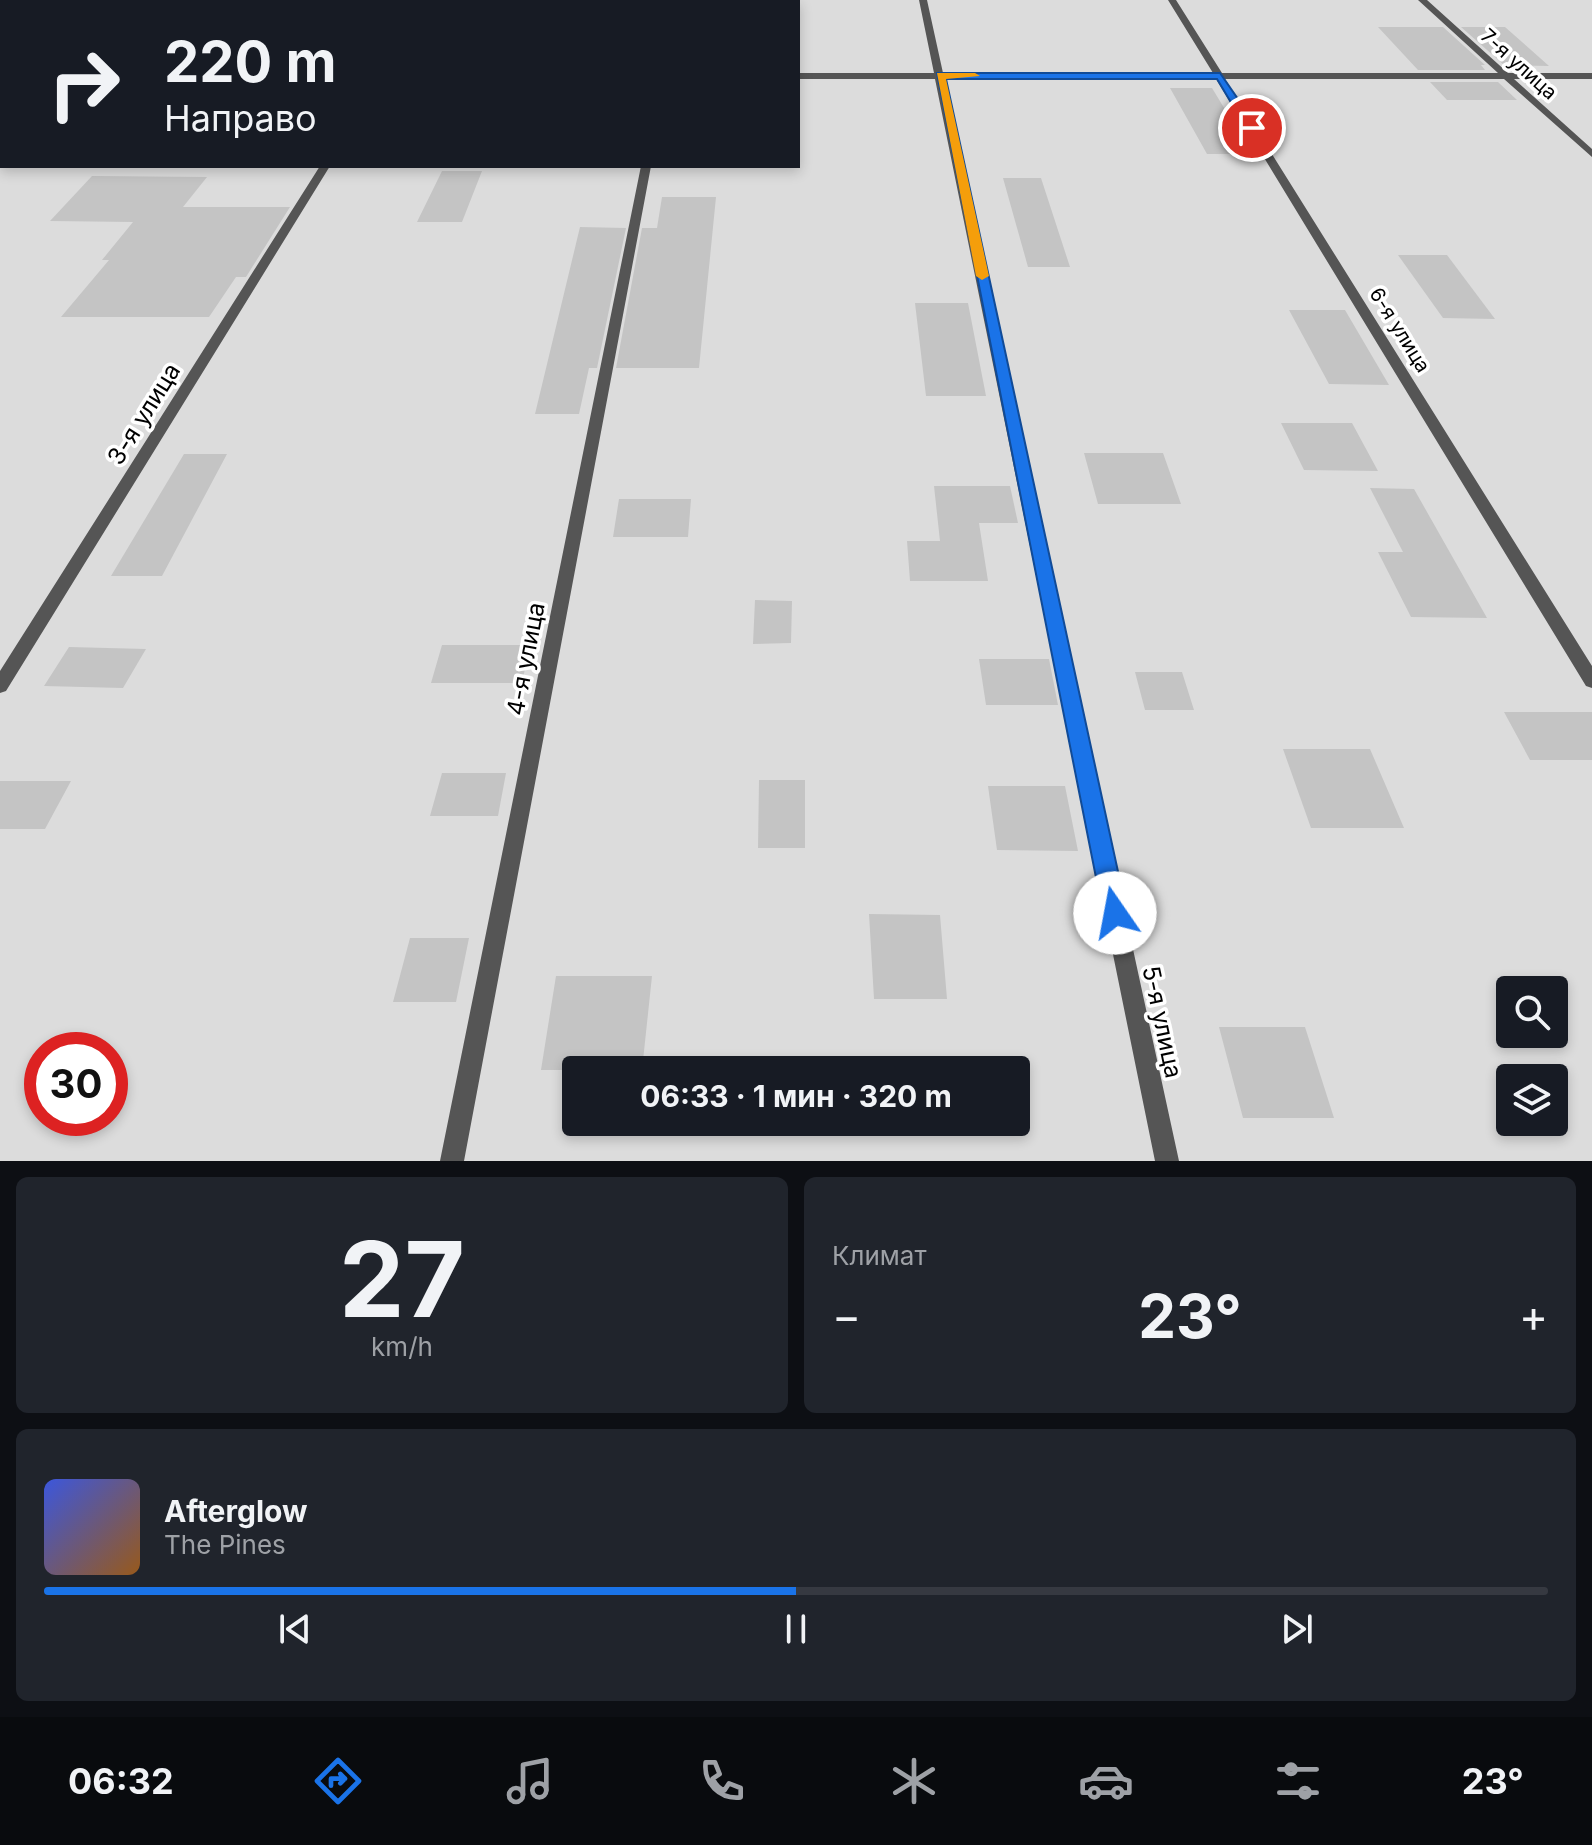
<!DOCTYPE html>
<html lang="ru">
<meta charset="utf-8">
<style>
body{margin:0;font-family:Inter,sans-serif;background:#20242c;color:#f1f3f6;height:100vh;display:flex;flex-direction:column;font-size:30px;white-space:nowrap}
*{box-sizing:border-box;margin:0}
p{font-size:26px;color:#9ea1a6}
.icon{flex:none;width:44px;height:44px;fill:none;stroke:currentColor;stroke-width:2;stroke-linecap:round;stroke-linejoin:round}
.map{position:relative;height:1161px;overflow:hidden}
.panel{display:flex;flex-direction:column;gap:16px;padding:16px;background:#0d0f14;flex:1}
.panel>*{flex:none}
.banner{position:absolute;left:0px;top:0px;width:800px;height:168px;box-shadow:0 4px 12px #0003;background:#171b24;color:#f1f3f6;overflow:hidden}
.tools{position:absolute;left:1496px;top:976px;display:grid;gap:16px}
.tools a{display:grid;place-items:center;width:72px;height:72px;border-radius:8px;background:#171b24;box-shadow:0 4px 12px #0003;font-size:40px}
.speed{position:absolute;left:24px;top:1032px;display:flex;gap:16px;font-size:40px;font-weight:700;text-align:center}
.speed>*{display:grid;place-content:center;width:104px;height:104px;border-radius:50%;background:#171b24;box-shadow:0 4px 12px #0003;line-height:1}
.speed .limit{border:12px solid #d22;background:#fff;color:#111}
.pin{position:absolute;display:grid;place-items:center;width:68px;height:68px;color:#fff;margin:-34px;border:4px solid #fff;border-radius:50%;box-shadow:0 2px 8px #0007}
.me{position:absolute;width:88px;margin:-44px;rotate:348deg;stroke-linejoin:round;filter:drop-shadow(0 0 6px #0008)}
.turn{display:flex;align-items:center;gap:28px;height:168px;padding:0 32px;font-size:36px}
.turn .icon{width:104px;height:104px;stroke-width:2.5}
.turn b{display:block;font-size:56px;line-height:68px}
.big{font-size:60px;font-weight:700;line-height:1.1}
.panel .widget{flex:1;display:flex;flex-direction:column;justify-content:center;gap:12px;min-width:0;padding:0 28px;border-radius:12px;background:#20242c}
.panel .dial{align-items:center;gap:0}
.dial b{font-size:104px;line-height:1}
.song{display:flex;align-items:center;gap:24px}
.cover{width:96px;height:96px;border-radius:12px;background:linear-gradient(135deg,hsl(230 70% 55%),hsl(30 70% 35%))}
.played{height:8px;border-radius:4px;background:linear-gradient(90deg,#1a73e8 50%,#363941 50%)}
.keys{display:flex;justify-content:space-around;direction:ltr}
.heat{display:flex;justify-content:space-between;align-items:center;font-size:44px;direction:ltr}
.panel .tiles{flex:1;display:grid;gap:16px;grid-template-columns:1fr 1fr}
.widget:last-child{grid-column:span 2}
.trip{position:absolute;left:562px;top:1056px;width:468px;height:80px;border-radius:8px;background:#171b24;box-shadow:0 4px 12px #0003;font-weight:700;line-height:80px;text-align:center}
.menu{display:flex;height:128px;justify-content:space-around;align-items:center;background:#090b0e;color:#9ea1a6}
.menu .icon{width:56px;height:56px}
.menu .on{color:#1a73e8}
.menu b{font-size:36px;color:#f1f3f6}
.map>svg:first-child{display:block}
.green{fill:#dcdcdc;fill-rule:evenodd}
.building{fill:#c4c4c4}
.lines{fill:none;stroke-linecap:round;stroke-linejoin:round}
.minor{fill:#555;fill-rule:evenodd}
.route{fill:#1a73e8;stroke:#114b97;stroke-width:2}
.slow{fill:#f59e0b}
.labels{text-anchor:middle;stroke-width:7;stroke-linejoin:round;paint-order:stroke}
.far-street-label{font-size:20px;fill:#000;stroke:#fff}
.street-label{font-size:24px;fill:#000;stroke:#fff}
</style>
<div class="map">
<svg width="1592" height="1161" viewBox="0 0 1592 1161">
<rect width="100%" height="100%" fill="#fff"/>
<!-- green -->
<path class="green" d="M 0,0 L 1592,0 L 1592,1161 L 0,1161 ZM 2,2 L 798,2 L 798,166 L 2,166 ZM 1510,990 L 1554,990 L 1554,1034 L 1510,1034 ZM 42,1050 L 110,1050 L 110,1118 L 42,1118 ZM 576,1070 L 1016,1070 L 1016,1122 L 576,1122 ZM 1510,1078 L 1554,1078 L 1554,1122 L 1510,1122 Z"/>
<!-- building -->
<path class="building" d="M 1378,27 L 1443,27 L 1485,65 L 1481,65 L 1485,70 L 1418,70 Z
M 1461,27 L 1505,27 L 1549,66 L 1504,65 Z
M 1430,82 L 1498,82 L 1517,100 L 1447,100 Z
M 1170,88 L 1212,88 L 1252,154 L 1207,154 Z
M 442,171 L 482,171 L 462,222 L 417,222 Z
M 92,176 L 207,177 L 183,207 L 290,207 L 246,277 L 236,277 L 209,317 L 61,317 L 109,260 L 102,260 L 133,222 L 50,221 Z
M 1003,178 L 1041,178 L 1070,267 L 1028,267 Z
M 662,197 L 716,197 L 699,368 L 616,368 L 642,228 L 657,228 Z
M 580,227 L 626,228 L 597,368 L 589,368 L 579,414 L 535,414 Z
M 1398,255 L 1447,255 L 1495,319 L 1443,318 Z
M 915,303 L 968,303 L 986,396 L 926,396 Z
M 1289,310 L 1345,310 L 1389,385 L 1329,384 Z
M 1281,423 L 1352,423 L 1378,471 L 1304,470 Z
M 1084,453 L 1163,453 L 1181,504 L 1098,504 Z
M 184,454 L 227,454 L 162,576 L 111,576 Z
M 934,486 L 1010,486 L 1018,523 L 979,523 L 988,581 L 910,581 L 907,541 L 940,541 Z
M 1370,488 L 1414,489 L 1487,618 L 1411,617 L 1378,552 L 1403,552 Z
M 619,499 L 691,499 L 688,537 L 613,537 Z
M 755,600 L 792,601 L 791,643 L 753,644 Z
M 442,645 L 530,645 L 522,683 L 431,683 Z
M 69,647 L 146,649 L 123,688 L 44,686 Z
M 979,659 L 1049,659 L 1058,705 L 986,705 Z
M 1135,672 L 1182,672 L 1194,710 L 1145,710 Z
M 1504,712 L 1592,712 L 1592,760 L 1530,760 Z
M 1283,749 L 1370,749 L 1404,828 L 1311,828 Z
M 442,773 L 506,773 L 498,816 L 430,816 Z
M 759,780 L 805,780 L 805,848 L 758,848 Z
M 0,781 L 71,781 L 45,829 L 0,829 Z
M 988,786 L 1065,786 L 1078,851 L 997,850 Z
M 869,914 L 940,915 L 947,999 L 874,999 Z
M 410,938 L 469,938 L 456,1002 L 393,1002 Z
M 556,976 L 652,976 L 642,1070 L 541,1070 Z
M 1219,1027 L 1305,1027 L 1334,1118 L 1243,1118 Z"/>
<g class="lines">
<!-- minor -->
<path class="minor" d="M 170,0 L 179,0 L 169,2 Z
M 425,0 L 434,0 L 424,2 Z
M 675,0 L 683,0 L 683,2 L 675,2 Z
M 919,0 L 927,0 L 943,73 L 1213,73 L 1168,0 L 1176,0 L 1222,73 L 1498,73 L 1418,0 L 1427,0 L 1508,73 L 1592,73 L 1592,79 L 1514,79 L 1592,149 L 1592,157 L 1504,79 L 1225,79 L 1592,666 L 1592,688 L 1586,686 L 1216,79 L 944,79 L 1179,1161 L 1155,1161 L 935,79 L 798,79 L 798,73 L 934,73 Z
M 0,77 L 2,77 L 2,83 L 0,83 Z
M 0,156 L 2,156 L 0,164 Z
M 320,166 L 330,166 L 6,691 L 0,693 L 0,671 Z
M 641,166 L 651,166 L 464,1161 L 440,1161 Z"/>
</g>
<!-- route -->
<path class="route" d="M 937,73 L 1220,73 L 1258,128 L 1248,131 L 1217,79 L 946,79 L 1127,913 L 1123,921 L 1115,924 L 1107,921 L 1103,913 Z"/>
<!-- slow -->
<path class="slow" d="M 937,73 L 975,73 L 980,76 L 946,79 L 989,276 L 982,280 L 976,276 Z"/>
<g class="labels">
<!-- far-street labels -->
<g class="far-street-label">
<text transform="translate(1519 64) rotate(42)" y="7">7-я улица</text>
<text transform="translate(1400 330) rotate(58)" y="7">6-я улица</text>
</g>
<!-- street labels -->
<g class="street-label">
<text transform="translate(144 414) rotate(-58)" y="8">3-я улица</text>
<text transform="translate(526 659) rotate(-79)" y="8">4-я улица</text>
<text transform="translate(1162 1022) rotate(78)" y="8">5-я улица</text>
</g>
</g>
</svg>
<div class="tools">
<a><svg class="icon" aria-label="search" viewBox="0 0 24 24"><circle cx="10" cy="10" r="6"/><path d="M15 15l6 6"/></svg></a>
<a><svg class="icon" aria-label="layers" viewBox="0 0 24 24"><path d="M12 4l9 5-9 5-9-5zM3 14l9 5 9-5"/></svg></a>
</div>
<div class="speed"><div class="limit">30</div></div>
<div class="pin" style="left:1252px;top:128px;background:#d93025"><svg class="icon" aria-label="arrive" viewBox="0 0 24 24"><path d="M6 21V4h12l-3 4 3 4H6"/></svg></div>
<svg class="me" style="left:1115px;top:913px" viewBox="-20 -20 40 40"><circle r="19" fill="#fff"/><path d="M0-13L10 11 0 6-10 11z" fill="#1a73e8"/></svg>
<div class="trip">06:33 · 1 мин · 320 m</div>
<div class="banner">
<div class="turn"><svg class="icon" aria-label="right" viewBox="0 0 24 24"><path d="M7 20v-9h11M14 6l5 5-5 5"/></svg><div><b>220 m</b>Направо</div></div>
</div>
</div>
<section class="panel">
<div class="tiles">
<div class="widget dial"><b>27</b><p>km/h</p></div>
<div class="widget"><p>Климат</p>
<div class="heat"><a>−</a><b class="big">23°</b><a>+</a></div>
</div>
<div class="widget">
<div class="song"><i class="cover"></i><div><b>Afterglow</b><p>The Pines</p></div></div>
<div class="played"></div>
<div class="keys"><svg class="icon" aria-label="previous" viewBox="0 0 24 24"><path d="M18 5L8 12l10 7zM5 5v14"/></svg><svg class="icon" aria-label="pause" viewBox="0 0 24 24"><path d="M8 5v14M16 5v14"/></svg><svg class="icon" aria-label="next" viewBox="0 0 24 24"><path d="M6 5l10 7-10 7zM19 5v14"/></svg></div>
</div>
</div>
</section>
<nav class="menu">
<b>06:32</b>
<svg class="icon on" aria-label="directions" viewBox="0 0 24 24"><path d="M12 3l9 9-9 9-9-9zM9 14v-3h6M13 9l2 2-2 2"/></svg>
<svg class="icon" aria-label="music" viewBox="0 0 24 24"><path d="M9 18V5l10-2v13"/><circle cx="6" cy="18" r="3"/><circle cx="16" cy="16" r="3"/></svg>
<svg class="icon" aria-label="phone" viewBox="0 0 24 24"><path d="M5 4h4l2 5-3 2q2 4 5 5l2-3 5 2v4C11 20 4 13 5 4z"/></svg>
<svg class="icon" aria-label="climate" viewBox="0 0 24 24"><path d="M12 3v18M4 7l16 10M4 17L20 7"/></svg>
<svg class="icon" aria-label="car" viewBox="0 0 24 24"><path d="M5 17H2v-5l4-1 3-4h7l3 4 3 1v5h-3M9 17h6M6 11h13"/><circle cx="7" cy="17" r="2"/><circle cx="17" cy="17" r="2"/></svg>
<svg class="icon" aria-label="filters" viewBox="0 0 24 24"><path d="M4 7h16M4 17h16"/><circle cx="9" cy="7" r="2"/><circle cx="15" cy="17" r="2"/></svg>
<b>23°</b>
</nav>
